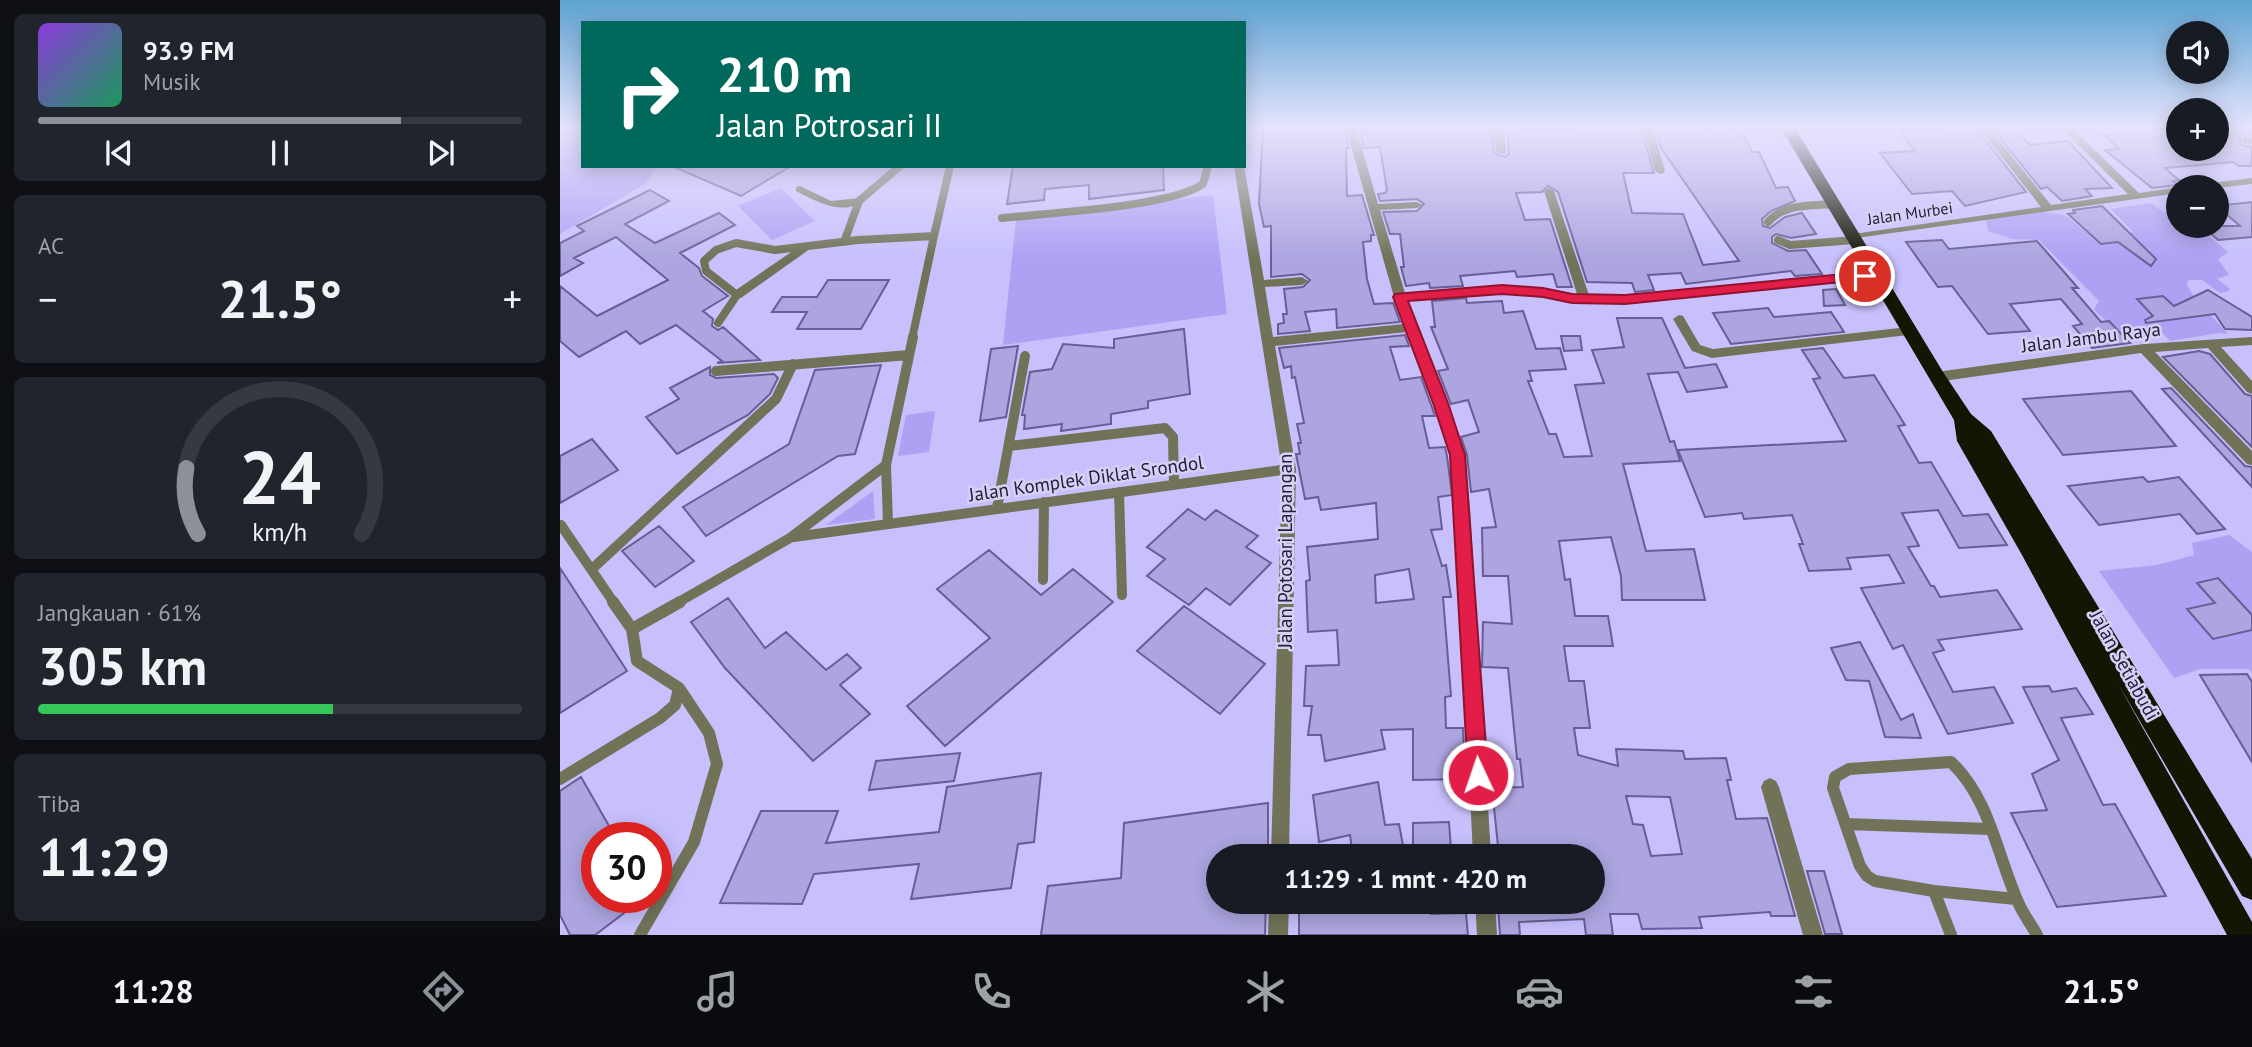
<!DOCTYPE html>
<html lang="id">
<meta charset="utf-8">
<style>
body{margin:0;font-family:"PT Sans",sans-serif;background:#20242c;color:#f1f3f6;height:100vh;display:flex;flex-direction:column;font-size:26px;white-space:nowrap}
*{box-sizing:border-box;margin:0}
p{font-size:23px;color:#9ea1a6}
.icon{flex:none;width:38px;height:38px;fill:none;stroke:currentColor;stroke-width:2;stroke-linecap:round;stroke-linejoin:round}
.map{position:relative;flex:1;overflow:hidden}
.side{display:flex;flex-direction:column;gap:14px;padding:14px;background:#0d0f14;width:560px}
.side>*{flex:none}
.guide{position:absolute;left:21px;top:21px;width:665px;height:147px;border-radius:0px;box-shadow:0 4px 18px #0003;background:#00695c;color:#fff;overflow:hidden}
.controls{position:absolute;left:1606px;top:21px;display:grid;gap:14px}
.controls a{display:grid;place-items:center;width:63px;height:63px;border-radius:50%;background:#171b24;box-shadow:0 4px 18px #0003;font-size:35px}
.speed{position:absolute;left:21px;top:822px;display:flex;gap:14px;font-size:35px;font-weight:700;text-align:center}
.speed>*{display:grid;place-content:center;width:91px;height:91px;border-radius:50%;background:#171b24;box-shadow:0 4px 18px #0003;line-height:1}
.speed .limit{border:10px solid #d22;background:#fff;color:#111}
.pin{position:absolute;display:grid;place-items:center;width:60px;height:60px;color:#fff;margin:-30px;border:4px solid #fff;border-radius:50%;box-shadow:0 2px 7px #0007}
.me{position:absolute;width:77px;margin:-38px;rotate:357deg;stroke-linejoin:round;filter:drop-shadow(0 0 5px #0008)}
.turn{display:flex;align-items:center;gap:24px;height:147px;padding:0 21px;font-size:32px}
.turn .icon{width:91px;height:91px;stroke-width:2.5}
.turn b{display:block;font-size:49px;line-height:60px}
.big{font-size:52px;font-weight:800;line-height:1.1}
.side .card{flex:1;display:flex;flex-direction:column;justify-content:center;gap:10px;min-width:0;padding:0 24px;border-radius:10px;background:#20242c}
.side .dial{align-items:center;gap:0}
.dial svg{height:182px;overflow:visible;fill:none;stroke:#363941;stroke-width:7;stroke-linecap:round;text-anchor:middle}
.dial text{fill:#f1f3f6;stroke:none}
.song{display:flex;align-items:center;gap:21px}
.cover{width:84px;height:84px;border-radius:10px;background:linear-gradient(135deg,hsl(270 70% 55%),hsl(150 70% 35%))}
.played{height:7px;border-radius:4px;background:linear-gradient(90deg,#8c9099 75%,#363941 75%)}
.keys{display:flex;justify-content:space-around;direction:ltr}
.heat{display:flex;justify-content:space-between;align-items:center;font-size:38px;direction:ltr}
.charge{height:10px;border-radius:5px;background:linear-gradient(90deg,#34c759 61%,#363941 0)}
.trip{position:absolute;left:646px;top:844px;width:399px;height:70px;border-radius:35px;background:#171b24;box-shadow:0 4px 18px #0003;font-weight:800;line-height:70px;text-align:center}
.tab-bar{display:flex;height:112px;justify-content:space-around;align-items:center;background:#090b0e;color:#9ea1a6}
.tab-bar .icon{width:49px;height:49px}
.tab-bar .active{color:#8c9099}
.tab-bar b{font-size:32px;color:#f1f3f6}
main{display:flex;flex:1;min-height:0}
.map>svg:first-child{display:block}
.green{fill:#aea1f4}
.building{fill:#aca5e0;stroke:#675e95;stroke-width:2;fill-rule:evenodd}
.lines{fill:none;stroke-linecap:round;stroke-linejoin:round}
.lane-far2{stroke:#717258;stroke-width:8}
.lane-far1{stroke:#717258;stroke-width:10}
.lane{stroke:#717258;stroke-width:12}
.street{fill:#717258;fill-rule:evenodd}
.highway{fill:#151503;fill-rule:evenodd}
.route{fill:#e11d48;stroke:#92132f;stroke-width:2}
.labels{text-anchor:middle;stroke-width:5;stroke-linejoin:round;paint-order:stroke}
.far-street-label{font-size:16px;fill:#242037;stroke:#d5d1f6}
.street-label{font-size:19px;fill:#242037;stroke:#d5d1f6}
</style>
<main>
<section class="side">
<div class="card">
<div class="song"><i class="cover"></i><div><b>93.9 FM</b><p>Musik</p></div></div>
<div class="played"></div>
<div class="keys"><svg class="icon" aria-label="previous" viewBox="0 0 24 24"><path d="M18 5L8 12l10 7zM5 5v14"/></svg><svg class="icon" aria-label="pause" viewBox="0 0 24 24"><path d="M8 5v14M16 5v14"/></svg><svg class="icon" aria-label="next" viewBox="0 0 24 24"><path d="M6 5l10 7-10 7zM19 5v14"/></svg></div>
</div>
<div class="card"><p>AC</p>
<div class="heat"><a>−</a><b class="big">21.5°</b><a>+</a></div>
</div>
<div class="card dial"><svg viewBox="0 0 100 80">
<path d="M14 69A42 42 0 1 1 86 69"/>
<path d="M14 69A42 42 0 0 1 9 40" stroke="#8c9099"/>
<text x="50" y="56" font-size="32" font-weight="700">24</text>
<text x="50" y="72" font-size="11">km/h</text>
</svg></div>
<div class="card"><p>Jangkauan · 61%</p><b class="big">305 km</b><div class="charge"></div></div>
<div class="card"><p>Tiba</p><b class="big">11:29</b></div>
</section>
<div class="map">
<svg width="1692" height="935" viewBox="0 0 1692 935">
<rect width="100%" height="100%" fill="#c7c0fd"/>
<!-- green -->
<path class="green" d="M 0,128 L 23,130 L 23,166 L 98,166 L 85,184 L 0,234 Z
M 221,188 L 255,221 L 212,240 L 178,206 Z
M 653,195 L 667,314 L 443,345 L 456,219 Z
M 1591,203 L 1604,213 L 1619,212 L 1619,226 L 1637,226 L 1668,252 L 1658,259 L 1669,275 L 1657,279 L 1669,288 L 1669,291 L 1660,293 L 1642,280 L 1628,280 L 1627,285 L 1634,297 L 1668,334 L 1659,333 L 1610,341 L 1597,328 L 1589,330 L 1574,341 C 1564,332 1539,317 1534,309 L 1539,301 L 1479,240 L 1452,239 L 1428,231 L 1425,217 L 1466,209 L 1505,215 L 1542,245 L 1555,243 L 1550,236 L 1573,232 L 1551,209 Z
M 375,411 L 369,452 L 338,456 L 346,415 Z
M 313,491 L 315,519 L 266,525 Z
M 1669,535 L 1692,552 L 1692,672 L 1688,669 L 1641,669 L 1614,678 L 1539,571 L 1597,565 L 1634,555 L 1632,543 Z"/>
<!-- building -->
<path class="building" d="M 703,128 L 784,128 L 789,148 L 786,148 L 787,196 L 802,195 L 814,235 L 811,235 L 811,241 L 803,242 L 807,279 L 814,304 L 833,303 L 840,322 L 777,328 L 776,309 L 745,312 L 750,331 L 718,334 L 718,324 L 724,323 L 723,314 L 727,314 L 724,289 L 743,287 L 750,280 L 742,274 L 711,277 L 711,226 L 704,227 L 699,204 Z
M 824,128 L 931,128 L 934,153 L 945,157 L 949,154 L 947,128 L 1055,132 L 1055,128 L 1081,128 L 1094,173 L 1063,173 L 1072,213 L 1123,214 L 1143,265 L 1179,261 L 1101,148 L 1096,128 L 1106,128 L 1108,133 L 1145,132 L 1144,128 L 1181,129 L 1192,152 L 1199,152 L 1216,188 L 1228,187 L 1235,201 L 1211,211 L 1202,219 L 1203,226 L 1210,228 L 1225,217 L 1242,213 L 1256,234 L 1231,238 L 1216,234 L 1212,237 L 1212,243 L 1228,251 L 1246,250 L 1262,274 L 1235,276 L 1231,271 L 1126,284 L 1121,273 L 1088,275 L 1094,290 L 1075,292 L 1072,283 L 1027,282 L 998,192 L 988,186 L 982,192 L 956,193 L 965,220 L 990,219 L 1012,287 L 997,287 L 993,274 L 957,277 L 955,271 L 900,276 L 903,286 L 870,288 L 869,283 L 846,286 L 841,267 L 844,267 L 840,234 L 830,234 L 823,212 L 857,211 L 864,204 L 857,199 L 820,201 L 818,194 L 825,193 L 827,190 L 820,147 L 804,148 L 800,132 L 824,131 Z
M 1416,128 L 1466,192 L 1405,206 L 1392,191 L 1352,194 L 1320,153 L 1355,151 L 1339,130 Z
M 1432,128 L 1454,128 L 1470,145 L 1508,141 L 1552,188 L 1525,189 L 1532,196 L 1502,201 L 1487,187 L 1481,189 Z
M 1619,128 L 1619,149 L 1657,149 L 1657,128 L 1692,128 L 1692,135 L 1680,139 L 1681,145 L 1692,147 L 1692,166 L 1678,166 L 1673,162 L 1605,168 L 1619,180 L 1613,181 L 1618,185 L 1592,188 L 1545,150 L 1559,149 L 1544,135 Z
M 112,166 L 231,166 L 181,196 Z
M 453,166 L 603,166 L 604,190 L 529,199 L 529,185 L 485,189 L 484,200 L 447,204 Z
M 90,190 L 109,201 L 65,224 L 95,243 L 159,213 L 175,225 L 120,253 L 139,268 L 142,276 L 168,296 L 143,311 L 153,319 L 152,326 L 158,330 L 163,327 L 200,360 L 157,363 L 162,361 L 116,325 L 80,344 L 66,331 L 19,357 L 0,341 L 0,286 L 37,316 L 108,280 L 56,237 L 14,258 L 23,263 L 0,276 L 0,243 L 24,231 L 17,226 Z
M 1692,202 L 1692,237 L 1658,240 L 1642,226 L 1680,226 L 1657,206 Z
M 1542,206 L 1596,259 L 1591,266 L 1558,242 L 1541,244 L 1508,214 L 1515,213 L 1513,210 Z
M 1382,240 L 1389,249 L 1477,241 L 1518,288 L 1512,288 L 1541,322 L 1549,321 L 1570,343 L 1532,348 L 1513,326 L 1522,324 L 1501,299 L 1450,304 L 1470,331 L 1428,334 L 1392,286 L 1378,287 L 1346,242 Z
M 268,280 L 329,280 L 301,329 L 237,329 L 247,312 L 212,312 L 222,297 L 257,297 Z
M 1276,289 L 1285,305 L 1264,306 L 1263,290 Z
M 1648,290 L 1692,317 L 1692,330 L 1665,329 L 1655,314 L 1586,323 L 1585,320 L 1593,316 L 1577,299 L 1603,296 L 1614,306 Z
M 906,298 L 907,303 L 942,301 L 944,313 L 963,311 L 976,349 L 1000,348 L 1006,369 L 969,371 L 972,381 L 968,381 L 989,434 L 996,434 L 1004,457 L 1032,456 L 1015,385 L 1044,383 L 1032,350 L 1064,347 L 1057,318 L 1102,318 L 1125,368 L 1156,364 L 1167,387 L 1127,392 L 1118,372 L 1088,374 L 1110,442 L 1114,441 L 1120,461 L 1063,464 L 1086,551 L 1134,549 L 1145,600 L 1062,600 L 1061,576 L 1051,537 L 999,541 L 1005,580 L 1010,579 L 1015,616 L 1048,616 L 1053,646 L 1004,646 L 1009,681 L 1024,681 L 1030,728 L 1014,728 L 1018,755 L 1058,766 L 1056,749 L 1123,751 L 1125,759 L 1166,758 L 1171,780 L 1167,780 L 1176,819 L 1207,818 L 1235,916 L 1211,916 L 1210,912 L 1139,917 L 1142,928 L 1082,929 L 1078,914 L 1050,914 L 1053,935 L 1026,935 L 1024,919 L 959,922 L 960,935 L 940,935 L 938,905 L 947,905 L 946,901 L 1032,901 L 1032,856 L 939,856 L 932,788 L 963,787 L 960,759 L 957,759 L 948,668 L 922,667 L 923,622 L 952,624 L 948,576 L 923,576 L 922,528 L 936,527 L 929,489 L 911,492 L 907,455 L 901,437 L 919,432 L 908,400 L 891,404 L 878,371 L 888,369 L 871,327 L 875,327 L 872,301 ZM 1066,796 L 1110,797 L 1122,854 L 1091,856 L 1083,825 L 1073,824 Z
M 1208,308 L 1214,317 L 1271,312 L 1284,332 L 1171,344 L 1153,313 Z
M 624,329 L 630,394 L 588,401 L 588,408 L 551,414 L 551,424 L 501,431 L 502,424 L 464,429 L 465,415 L 462,415 L 470,372 L 492,369 L 503,344 L 554,348 L 554,339 Z
M 845,335 L 849,346 L 830,347 L 840,380 L 861,377 L 875,416 L 862,416 L 869,448 L 885,447 L 887,456 L 892,495 L 878,497 L 882,529 L 871,530 L 882,566 L 886,565 L 891,597 L 883,597 L 891,696 L 885,697 L 886,728 L 903,728 L 905,779 L 853,780 L 853,729 L 821,730 L 825,749 L 765,761 L 761,735 L 748,735 L 752,706 L 744,706 L 746,666 L 779,665 L 777,630 L 748,632 L 746,581 L 750,580 L 747,547 L 818,539 L 816,503 L 761,510 L 758,497 L 745,499 L 736,454 L 740,454 L 738,443 L 741,443 L 737,424 L 744,423 L 735,377 L 732,378 L 731,366 L 724,368 L 719,348 ZM 849,569 L 854,599 L 816,603 L 815,575 Z
M 1001,336 L 1020,336 L 1022,350 L 1004,351 Z
M 458,346 L 446,417 L 420,421 L 431,349 Z
M 1263,348 L 1284,378 L 1314,375 L 1345,425 L 1338,426 L 1359,463 L 1371,462 L 1403,516 L 1428,514 L 1447,545 L 1399,548 L 1378,510 L 1342,513 L 1359,546 L 1348,547 L 1371,586 L 1374,586 L 1380,597 L 1437,590 L 1462,629 L 1378,640 L 1384,650 L 1373,653 L 1393,692 L 1434,687 L 1453,723 L 1388,734 L 1343,645 L 1333,649 L 1301,588 L 1344,583 L 1329,555 L 1287,558 L 1291,569 L 1249,571 L 1239,544 L 1243,544 L 1232,515 L 1184,519 L 1182,513 L 1145,517 L 1118,450 L 1286,441 L 1253,379 L 1260,378 L 1242,350 Z
M 1639,351 L 1650,354 L 1685,394 L 1692,396 L 1692,447 L 1603,357 Z
M 321,365 L 295,454 L 278,456 L 146,536 L 123,507 L 229,444 L 255,370 Z
M 150,367 L 150,375 L 156,378 L 214,374 L 218,378 L 210,394 L 188,415 L 117,454 L 86,417 L 119,399 L 110,388 Z
M 1611,388 L 1685,466 L 1692,467 L 1692,487 L 1602,389 Z
M 1571,391 L 1616,446 L 1503,455 L 1463,399 Z
M 32,439 L 58,470 L 0,503 L 0,456 Z
M 1583,477 L 1588,482 L 1619,477 L 1665,529 L 1637,534 L 1620,514 L 1539,525 L 1508,486 Z
M 628,509 L 645,520 L 656,510 L 698,536 L 686,547 L 711,563 L 670,605 L 646,588 L 629,605 L 587,576 L 605,559 L 587,547 Z
M 99,526 L 134,561 L 95,587 L 62,551 Z
M 429,550 L 481,595 L 513,569 L 553,602 L 385,746 L 347,706 L 430,638 L 377,589 Z
M 0,568 L 67,671 L 0,713 Z
M 1658,578 L 1692,615 L 1692,630 L 1653,639 L 1627,609 L 1655,603 L 1637,583 Z
M 168,598 L 205,648 L 226,632 L 266,670 L 287,654 L 301,668 L 280,685 L 310,714 L 253,761 L 165,668 L 131,622 Z
M 624,606 L 705,664 L 660,714 L 577,651 Z
M 1300,642 L 1341,720 L 1353,714 L 1361,738 L 1325,737 L 1309,681 L 1286,680 L 1271,648 Z
M 1687,674 L 1692,682 L 1692,762 L 1640,675 Z
M 1489,686 L 1492,692 L 1516,688 L 1533,714 L 1501,718 L 1543,805 L 1555,804 L 1606,896 L 1497,907 L 1451,813 L 1487,810 L 1472,774 L 1499,760 L 1463,687 Z
M 400,753 L 394,781 L 309,790 L 316,761 Z
M 481,773 L 474,842 L 458,844 L 451,888 L 351,899 L 359,864 L 254,874 L 242,904 L 160,903 L 201,811 L 278,811 L 266,843 L 379,832 L 387,787 Z
M 21,777 L 56,838 L 37,838 L 37,898 L 84,898 L 35,935 L 10,935 L 0,915 L 0,791 Z
M 818,782 L 825,825 L 839,824 L 845,856 L 793,856 L 790,835 L 759,842 L 753,795 Z
M 708,803 L 708,856 L 658,856 L 658,901 L 706,901 L 705,935 L 481,935 L 488,886 L 561,878 L 564,823 Z
M 889,822 L 891,849 L 878,850 L 878,856 L 853,856 L 853,823 Z
M 1247,871 L 1264,871 L 1282,934 L 1265,934 Z
M 739,901 L 870,901 L 871,914 L 906,913 L 908,935 L 739,935 Z"/>
<g class="lines">
<!-- lane-far2 -->
<path class="lane-far2" d="M 442,218 C 487,213 610,207 643,184 L 648,166
M 1208,222 C 1225,203 1251,206 1274,204
M 374,236 L 390,166
M 1218,240 L 1230,245 L 1295,240
M 284,242 L 299,201 L 340,166
M 158,323 L 177,295 L 146,271 L 144,261 L 156,250 L 176,243 L 215,250 L 298,240 L 374,236 L 352,339"/>
<!-- lane-far1 -->
<path class="lane-far1" d="M 156,371 L 349,355
M 449,446 L 605,428 L 613,437 L 614,484
M 326,465 L 328,523
M 559,492 L 562,595
M 437,508 L 465,356
M 1,525 L 54,603
M 234,537 L 729,469
M 32,569 L 216,399 L 233,364
M 483,580 L 484,502
M 117,603 L 230,538 L 326,465 L 353,337"/>
<!-- lane -->
<path class="lane" d="M 53,602 L 72,629 L 120,602
M 0,779 L 100,718 L 115,705 L 119,688 L 77,661 L 72,629
M 1286,824 L 1430,829
M 1374,891 L 1391,935
M 1456,899 L 1374,891 L 1315,881 L 1307,876 L 1300,866 L 1273,788 L 1275,777 L 1289,769 L 1391,762 C 1430,799 1437,855 1458,902 C 1463,914 1471,924 1477,935
M 80,935 L 134,842 L 157,764 L 149,733 L 119,688"/>
<!-- street -->
<path class="street" d="M 786,128 L 796,128 L 818,204 L 857,202 L 862,205 L 857,208 L 820,210 L 845,293 L 942,285 L 983,288 L 1017,294 L 984,191 L 989,188 L 994,191 L 1029,295 L 1065,296 L 1315,271 L 1321,275 L 1315,279 L 1065,304 L 1012,302 L 983,296 L 942,293 L 847,300 L 888,403 L 904,455 L 910,508 L 931,856 L 913,856 L 896,508 L 890,455 L 874,403 L 847,332 L 715,346 L 736,469 L 729,856 L 711,856 L 722,469 L 674,166 L 684,166 L 704,280 L 742,277 L 748,281 L 742,285 L 705,287 L 713,337 L 844,324 L 834,297 Z
M 934,128 L 944,128 L 946,154 L 937,152 L 933,136 Z
M 1083,128 L 1093,128 L 1105,171 L 1104,173 L 1100,174 L 1095,171 Z
M 1419,128 L 1429,128 L 1491,205 L 1568,194 L 1501,128 L 1512,128 L 1579,193 L 1619,187 L 1621,187 L 1619,187 L 1619,193 L 1289,239 L 1289,235 L 1293,234 L 1481,207 Z
M 1687,138 L 1692,138 L 1692,144 L 1683,143 L 1683,139 Z
M 1692,178 L 1692,184 L 1657,188 L 1636,187 L 1641,184 Z
M 240,186 L 271,201 L 299,198 L 304,201 C 282,216 257,202 236,191 L 236,187 Z
M 243,244 L 249,248 L 247,251 L 181,298 L 173,298 L 173,292 Z
M 1119,315 L 1123,316 L 1140,345 L 1153,349 L 1348,327 L 1354,331 L 1348,335 L 1152,358 L 1132,351 L 1113,319 Z
M 1692,337 L 1692,345 L 1661,347 L 1692,381 L 1692,394 L 1687,392 L 1648,348 L 1595,352 L 1692,451 L 1692,465 L 1687,464 L 1581,353 L 1376,382 L 1370,377 L 1376,372 L 1584,344 Z
M 1210,778 L 1216,781 L 1219,787 L 1263,935 L 1243,935 L 1201,787 L 1204,781 Z
M 709,901 L 729,901 L 728,935 L 708,935 Z
M 915,901 L 935,901 L 937,935 L 917,935 Z"/>
<!-- highway -->
<path class="highway" d="M 1221,128 L 1235,128 L 1383,372 L 1411,414 L 1431,431 L 1692,859 L 1692,900 L 1682,896 L 1557,682 L 1692,922 L 1692,935 L 1667,935 L 1462,555 L 1397,441 L 1394,420 Z"/>
</g>
<!-- sky -->
<linearGradient id="sky" x2="0" y2="1"><stop stop-color="#5da2d1"/><stop offset="0.49" stop-color="#e6e3fe"/><stop offset="1" stop-color="#e6e3fe" stop-opacity="0"/></linearGradient>
<rect width="1692" height="259" fill="url(#sky)"/>
<!-- route -->
<path class="route" d="M 1305,272 L 1310,273 L 1310,279 L 1065,304 L 1012,303 L 983,297 L 942,294 L 848,301 L 888,403 L 905,455 L 928,775 L 925,782 L 918,785 L 911,782 L 908,775 L 890,455 L 873,403 L 833,297 L 835,294 L 942,285 L 983,288 L 1012,294 L 1065,295 Z"/>
<g class="labels">
<!-- far-street labels -->
<g class="far-street-label">
<text transform="translate(1350 213) rotate(-8)" y="6">Jalan Murbei</text>
</g>
<!-- street labels -->
<g class="street-label">
<text transform="translate(1531 337) rotate(-7)" y="7">Jalan Jambu Raya</text>
<text transform="translate(526 478) rotate(-8)" y="7">Jalan Komplek Diklat Srondol</text>
<text transform="translate(725 551) rotate(-90)" y="7">Jalan Potosari Lapangan</text>
<text transform="translate(1565 665) rotate(61)" y="7">Jalan Setiabudi</text>
</g>
</g>
</svg>
<div class="controls">
<a><svg class="icon" aria-label="sound" viewBox="0 0 24 24"><path d="M4 9h4l5-4v14l-5-4H4zM17 9q2 3 0 6"/></svg></a>
<a>+</a>
<a>−</a>
</div>
<div class="speed"><div class="limit">30</div></div>
<div class="pin" style="left:1305px;top:276px;background:#d93025"><svg class="icon" aria-label="arrive" viewBox="0 0 24 24"><path d="M6 21V4h12l-3 4 3 4H6"/></svg></div>
<svg class="me" style="left:918px;top:775px" viewBox="-20 -20 40 40"><circle r="17" fill="#e11d48" stroke="#fff" stroke-width="3"/><path d="M0-11L8 9 0 5-8 9z" fill="#fff"/></svg>
<div class="trip">11:29 · 1 mnt · 420 m</div>
<div class="guide">
<div class="turn"><svg class="icon" aria-label="right" viewBox="0 0 24 24"><path d="M7 20v-9h11M14 6l5 5-5 5"/></svg><div><b>210 m</b>Jalan Potrosari II</div></div>
</div>
</div>
</main>
<nav class="tab-bar">
<b>11:28</b>
<svg class="icon active" aria-label="directions" viewBox="0 0 24 24"><path d="M12 3l9 9-9 9-9-9zM9 14v-3h6M13 9l2 2-2 2"/></svg>
<svg class="icon" aria-label="music" viewBox="0 0 24 24"><path d="M9 18V5l10-2v13"/><circle cx="6" cy="18" r="3"/><circle cx="16" cy="16" r="3"/></svg>
<svg class="icon" aria-label="phone" viewBox="0 0 24 24"><path d="M5 4h4l2 5-3 2q2 4 5 5l2-3 5 2v4C11 20 4 13 5 4z"/></svg>
<svg class="icon" aria-label="climate" viewBox="0 0 24 24"><path d="M12 3v18M4 7l16 10M4 17L20 7"/></svg>
<svg class="icon" aria-label="car" viewBox="0 0 24 24"><path d="M5 17H2v-5l4-1 3-4h7l3 4 3 1v5h-3M9 17h6M6 11h13"/><circle cx="7" cy="17" r="2"/><circle cx="17" cy="17" r="2"/></svg>
<svg class="icon" aria-label="filters" viewBox="0 0 24 24"><path d="M4 7h16M4 17h16"/><circle cx="9" cy="7" r="2"/><circle cx="15" cy="17" r="2"/></svg>
<b>21.5°</b>
</nav>
